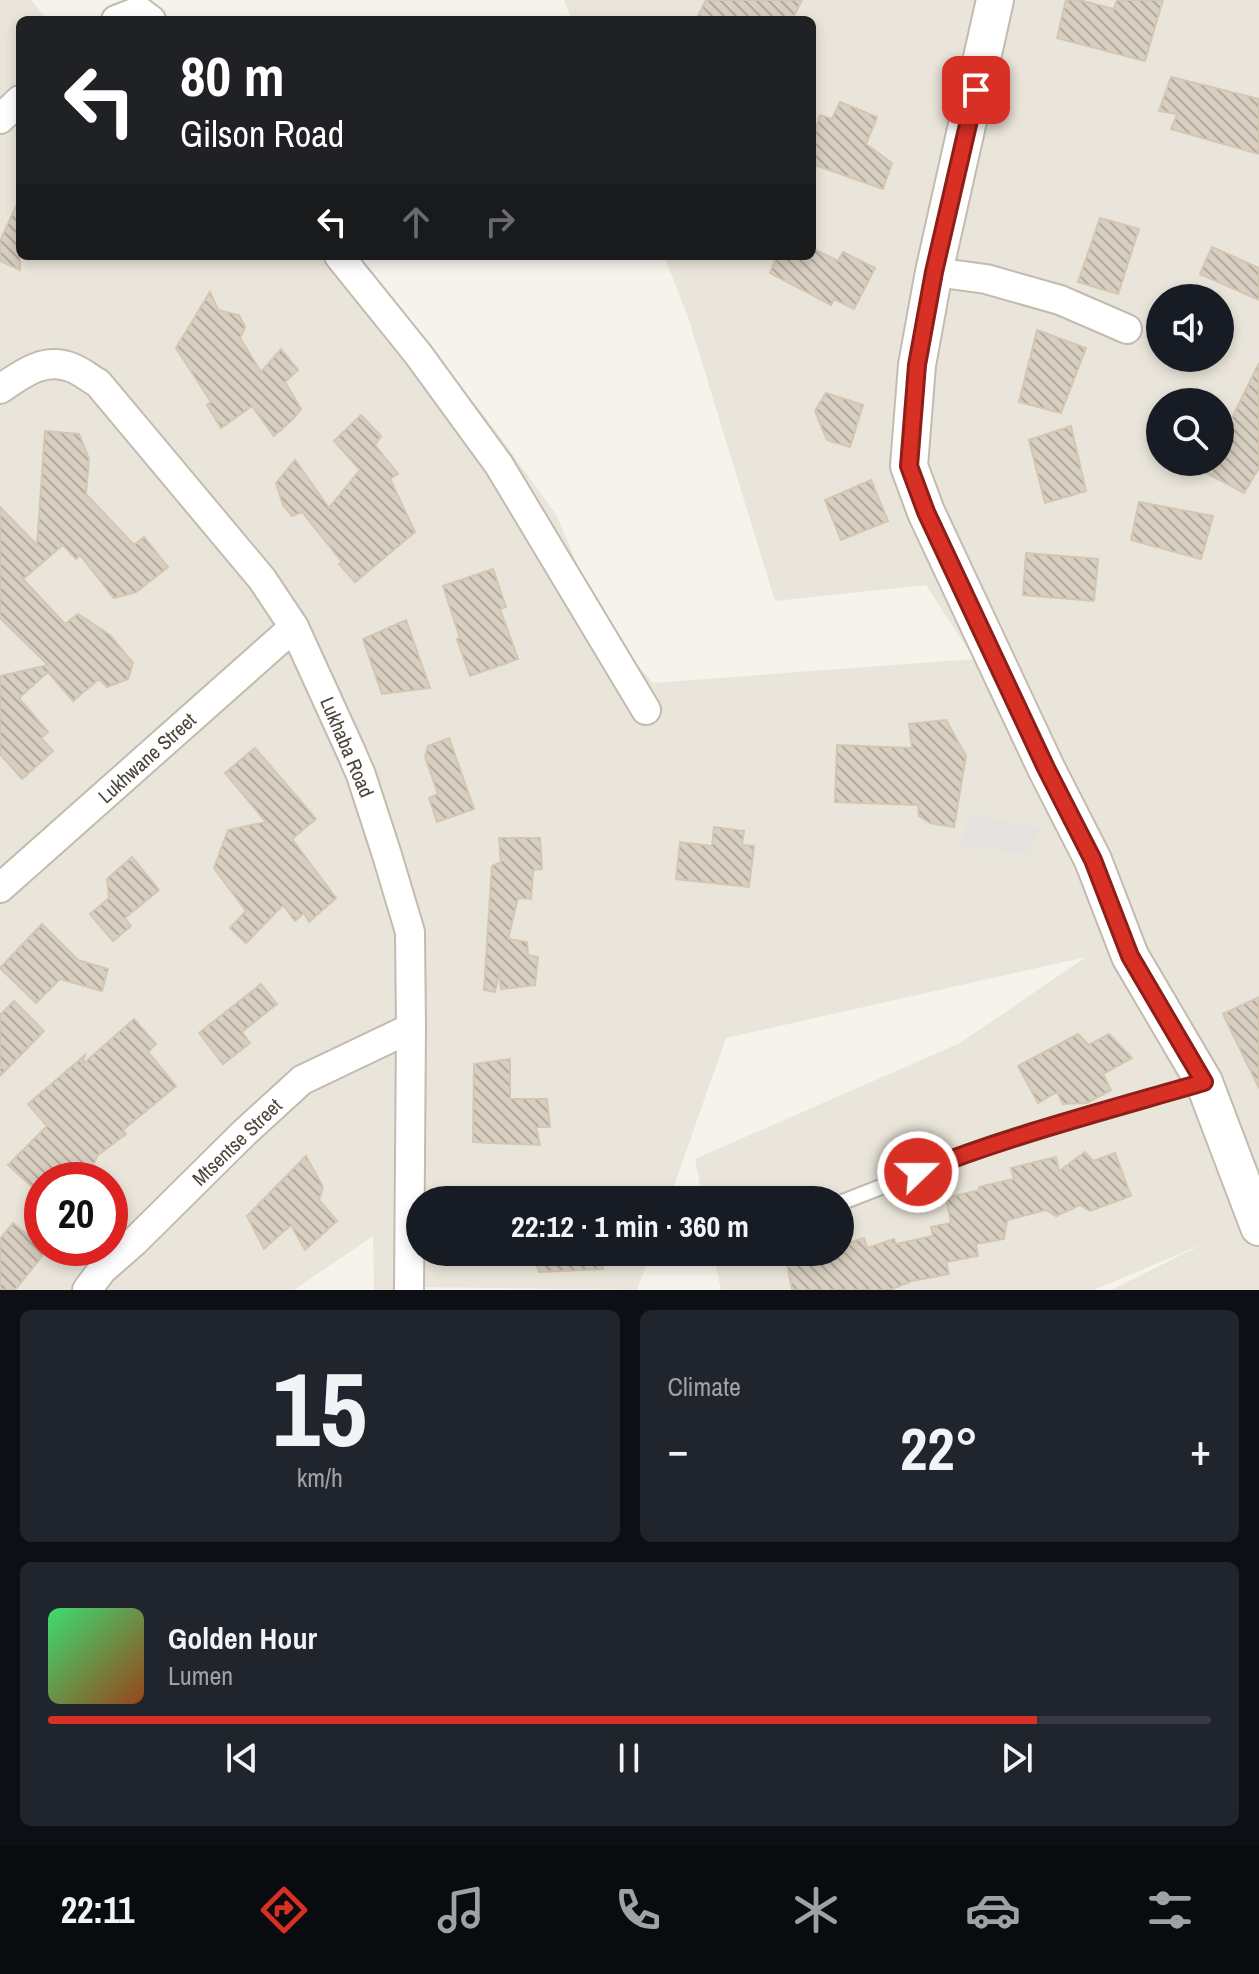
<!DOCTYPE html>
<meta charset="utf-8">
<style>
body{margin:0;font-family:"Archivo Narrow",sans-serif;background:#20242c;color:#f1f3f6;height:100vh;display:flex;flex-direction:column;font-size:30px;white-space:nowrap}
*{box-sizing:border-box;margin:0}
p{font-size:26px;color:#9ea1a6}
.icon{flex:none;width:44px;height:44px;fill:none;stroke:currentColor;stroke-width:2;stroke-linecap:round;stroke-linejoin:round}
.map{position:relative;height:1290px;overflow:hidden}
.sheet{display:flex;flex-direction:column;gap:20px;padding:20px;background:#0d0f14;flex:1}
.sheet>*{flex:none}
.top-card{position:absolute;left:16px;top:16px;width:800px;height:244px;border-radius:12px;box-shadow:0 4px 12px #0003;background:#202124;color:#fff;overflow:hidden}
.fabs{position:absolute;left:1146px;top:284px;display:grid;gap:16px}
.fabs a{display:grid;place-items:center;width:88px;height:88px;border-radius:50%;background:#171b24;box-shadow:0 4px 12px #0003;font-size:40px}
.speed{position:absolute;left:24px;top:1162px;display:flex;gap:16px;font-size:40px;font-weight:700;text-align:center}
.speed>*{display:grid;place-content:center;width:104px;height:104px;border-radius:50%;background:#171b24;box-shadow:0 4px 12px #0003;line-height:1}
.speed .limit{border:12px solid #d22;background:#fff;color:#111}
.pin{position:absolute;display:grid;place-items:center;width:68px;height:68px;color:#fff;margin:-34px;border-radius:16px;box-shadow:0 4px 12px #0006}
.me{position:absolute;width:88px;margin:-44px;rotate:68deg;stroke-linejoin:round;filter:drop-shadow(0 0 6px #0008)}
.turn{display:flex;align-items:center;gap:28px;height:168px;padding:0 32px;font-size:36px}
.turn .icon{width:104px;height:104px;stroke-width:2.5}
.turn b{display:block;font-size:56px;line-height:68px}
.lanes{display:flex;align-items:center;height:76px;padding:0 32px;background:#0003;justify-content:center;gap:40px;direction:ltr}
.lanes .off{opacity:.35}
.big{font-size:60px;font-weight:700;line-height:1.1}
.sheet .tile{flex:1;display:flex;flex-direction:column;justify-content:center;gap:12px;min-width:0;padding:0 28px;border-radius:12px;background:#20242c}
.sheet .dial{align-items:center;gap:0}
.dial b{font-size:104px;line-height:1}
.song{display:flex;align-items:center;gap:24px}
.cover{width:96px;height:96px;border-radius:12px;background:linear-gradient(135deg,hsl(140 70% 55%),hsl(20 70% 35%))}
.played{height:8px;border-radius:4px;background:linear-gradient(90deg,#d93025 85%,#363941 85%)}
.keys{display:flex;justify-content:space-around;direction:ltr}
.heat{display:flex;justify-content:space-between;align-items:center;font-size:44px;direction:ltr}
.sheet .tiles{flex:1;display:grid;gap:20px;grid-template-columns:1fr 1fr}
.tile:last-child{grid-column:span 2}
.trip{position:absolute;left:406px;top:1186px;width:448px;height:80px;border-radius:40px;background:#171b24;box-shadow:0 4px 12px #0003;font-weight:700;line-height:80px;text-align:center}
.tabs{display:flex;height:128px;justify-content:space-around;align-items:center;background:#090b0e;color:#9ea1a6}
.tabs .icon{width:56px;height:56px}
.tabs .active{color:#d93025}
.tabs b{font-size:36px;color:#f1f3f6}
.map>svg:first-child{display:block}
.residential{fill:#eae5da;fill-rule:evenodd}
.parking{fill:#e5e3e0}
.building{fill:url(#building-back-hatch);stroke:#d3c7b4;stroke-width:2}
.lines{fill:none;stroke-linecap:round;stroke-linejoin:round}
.service-casing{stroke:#c2bbae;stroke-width:18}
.minor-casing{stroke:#c2bbae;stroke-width:32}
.tertiary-casing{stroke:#c2bbae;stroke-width:40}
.service{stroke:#fff;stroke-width:14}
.minor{stroke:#fff;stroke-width:28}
.tertiary{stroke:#fff;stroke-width:36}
.route-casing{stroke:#8d1f18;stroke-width:20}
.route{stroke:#d93025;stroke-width:14}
.labels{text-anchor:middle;stroke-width:7;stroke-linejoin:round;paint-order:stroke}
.street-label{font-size:20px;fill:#4b4439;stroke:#fff}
</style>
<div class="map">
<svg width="1259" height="1290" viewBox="0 0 1259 1290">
<defs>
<pattern id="building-back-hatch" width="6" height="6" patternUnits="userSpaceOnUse" patternTransform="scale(2)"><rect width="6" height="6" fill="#d8cfc1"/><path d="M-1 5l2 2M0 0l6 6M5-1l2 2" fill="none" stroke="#b1aa9e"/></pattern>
</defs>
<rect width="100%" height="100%" fill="#f6f3ec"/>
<!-- residential -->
<path class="residential" d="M 0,0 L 31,0 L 48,20 L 20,20 L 20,256 L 359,256 L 496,431 L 557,516 L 603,626 L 653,683 L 974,659 L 926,585 L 775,601 L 688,317 L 664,256 L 812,256 L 812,20 L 572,20 L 564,0 L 1259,0 L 1259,1290 L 1111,1290 L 1205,1243 L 1094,1290 L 721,1290 L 713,1252 L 840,1252 L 840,1200 L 703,1200 L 695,1159 L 960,1043 L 1086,957 L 726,1038 L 669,1200 L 420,1200 L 420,1252 L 651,1252 L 637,1290 L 420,1287 L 419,1290 L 374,1290 L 373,1236 L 294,1290 L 0,1290 ZM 1160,298 L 1220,298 L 1220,358 L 1160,358 ZM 1160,402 L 1220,402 L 1220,462 L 1160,462 ZM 42,1180 L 110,1180 L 110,1248 L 42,1248 Z"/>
<!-- parking -->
<path class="parking" d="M 970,814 L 1040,828 L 1028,854 L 960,845 Z"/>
<!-- building -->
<path class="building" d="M 706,0 L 802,0 L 792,20 L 696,20 Z
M 1066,0 L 1079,0 L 1114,9 L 1117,0 L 1163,0 L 1145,61 L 1057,38 Z
M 1171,77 L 1259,99 L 1259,154 L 1171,129 L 1177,114 L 1159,111 Z
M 840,102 L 877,117 L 866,144 L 892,163 L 883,189 L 812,164 L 812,127 L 816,128 L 820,115 L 832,119 Z
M 20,198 L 20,270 L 0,261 L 0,241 Z
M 1100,218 L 1139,229 L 1118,294 L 1078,282 Z
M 1212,247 L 1259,268 L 1259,300 L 1200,274 Z
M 812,248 L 838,261 L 843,252 L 875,268 L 854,309 L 834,299 L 831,305 L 770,273 L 777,256 L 812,256 Z
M 210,292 L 218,310 L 239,315 L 245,327 L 240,338 L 261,372 L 281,349 L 298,370 L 285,382 L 301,409 L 292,420 L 274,436 L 252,406 L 221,428 L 207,405 L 211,402 L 176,348 Z
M 1037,330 L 1086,348 L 1061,413 L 1019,402 Z
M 1259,363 L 1259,468 L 1244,493 L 1186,462 L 1220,462 L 1220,432 L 1226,421 L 1230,422 Z
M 826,393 L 863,405 L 850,447 L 827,440 L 815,411 Z
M 361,415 L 381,436 L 375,445 L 398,474 L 390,479 L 415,532 L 355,582 L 339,564 L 342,562 L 302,512 L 292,516 L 283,505 L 276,483 L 295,460 L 329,508 L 360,470 L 334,441 Z
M 1071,426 L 1086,491 L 1045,503 L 1029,440 Z
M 45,431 L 79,434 L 89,459 L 86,494 L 134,545 L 144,537 L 168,567 L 136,592 L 114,598 L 80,555 L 76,559 L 63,545 L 23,579 L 65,624 L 78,614 L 110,635 L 133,663 L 128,679 L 107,687 L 99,679 L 73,701 L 48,672 L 19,698 L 48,732 L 41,738 L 53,751 L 22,779 L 0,754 L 0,676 L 48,665 L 0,618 L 0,507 L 37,545 Z
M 871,480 L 888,521 L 841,540 L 825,500 Z
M 1139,502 L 1213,516 L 1201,559 L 1131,540 Z
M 1026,553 L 1098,559 L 1094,601 L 1023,595 Z
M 493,569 L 506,607 L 500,609 L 518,659 L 470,676 L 457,639 L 460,638 L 443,586 Z
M 406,620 L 430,688 L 382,694 L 363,639 Z
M 946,720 L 966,756 L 954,827 L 930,823 L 919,816 L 918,805 L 835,802 L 837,745 L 912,748 L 909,724 Z
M 449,738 L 474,809 L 437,822 L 429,798 L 438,794 L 425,757 L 428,746 Z
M 255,748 L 316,819 L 292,839 L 336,898 L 309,922 L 304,913 L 295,921 L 283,905 L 246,943 L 230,928 L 246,911 L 214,868 L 228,830 L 266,822 L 225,773 Z
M 714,827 L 744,831 L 742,845 L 754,846 L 749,887 L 676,879 L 680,842 L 712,846 Z
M 499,838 L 540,838 L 542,869 L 533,870 L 531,899 L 518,898 L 508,939 L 527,942 L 528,955 L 538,957 L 535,985 L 501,989 L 499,973 L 495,992 L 484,990 L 492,866 L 501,862 Z
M 132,857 L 159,890 L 125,918 L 131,926 L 113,941 L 90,914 L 109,898 L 107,879 Z
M 42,924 L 78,960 L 108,969 L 102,991 L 60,979 L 36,1003 L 0,968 Z
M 261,984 L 277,1004 L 242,1032 L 250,1043 L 223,1064 L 199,1033 Z
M 1259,997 L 1259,1088 L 1223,1014 Z
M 14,1001 L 44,1031 L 0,1076 L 0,1015 Z
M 134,1019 L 156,1044 L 148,1052 L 176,1086 L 123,1130 L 126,1134 L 97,1156 L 91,1171 L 81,1180 L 42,1180 L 42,1196 L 8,1165 L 47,1126 L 28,1104 L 85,1055 L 82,1065 Z
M 1078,1034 L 1089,1045 L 1109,1034 L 1132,1058 L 1103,1074 L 1111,1090 L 1087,1103 L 1063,1104 L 1057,1092 L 1038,1103 L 1018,1066 Z
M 510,1059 L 510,1099 L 547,1099 L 550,1127 L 536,1127 L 540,1145 L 473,1142 L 474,1064 Z
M 1085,1152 L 1093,1161 L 1115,1153 L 1131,1196 L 1090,1211 L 1080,1205 L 1056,1216 L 1046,1210 L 1007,1220 L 1004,1239 L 976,1244 L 978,1256 L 946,1262 L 949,1274 L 912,1281 L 890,1290 L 792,1290 L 787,1264 L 823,1252 L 840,1252 L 840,1246 L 864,1238 L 867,1248 L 894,1239 L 896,1244 L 933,1236 L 931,1227 L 951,1223 L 946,1198 L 980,1190 L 979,1187 L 1014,1179 L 1011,1168 L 1056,1157 L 1059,1171 Z
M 306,1156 L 323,1187 L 319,1200 L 337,1221 L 305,1250 L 291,1225 L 264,1249 L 247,1216 Z
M 13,1223 L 42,1247 L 43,1255 L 15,1290 L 0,1290 L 0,1239 Z
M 533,1252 L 602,1252 L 603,1269 L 539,1272 Z"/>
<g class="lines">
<!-- service casing -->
<g class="service-casing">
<path id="service" d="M 840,1203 L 991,1144 L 1066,1121 L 1203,1082"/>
</g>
<!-- minor casing -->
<g class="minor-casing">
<path id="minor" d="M 116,20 L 139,11 L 151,20
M 0,119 L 20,100
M 339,256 L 418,354 L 499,465 L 646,710
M 934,272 L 986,279 L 1060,300 L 1127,329
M 0,389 C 21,375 43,357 70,367 C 80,370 89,378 98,383 L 262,579 L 294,627 L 352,754 L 361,775 L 387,855 L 410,932 L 411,1028 L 409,1290
M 0,888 L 294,627
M 87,1290 L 102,1270 L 135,1241 L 244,1133 L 302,1080 L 411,1028"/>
</g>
<!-- tertiary casing -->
<g class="tertiary-casing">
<path id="tertiary" d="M 995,0 L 934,272 L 917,365 L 909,466 L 926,512 L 1046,768 L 1093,860 L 1130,956 L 1204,1082 L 1259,1227"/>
</g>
<!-- service -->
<use href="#service" class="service"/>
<!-- minor -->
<use href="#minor" class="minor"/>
<!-- tertiary -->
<use href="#tertiary" class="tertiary"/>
</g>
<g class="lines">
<!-- route casing -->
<g class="route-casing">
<path id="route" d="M 918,1172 C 1011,1135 1108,1110 1204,1082 L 1130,956 L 1093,860 L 1046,768 L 926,512 L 909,466 L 917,365 L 934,272 L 976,90"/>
</g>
<!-- route -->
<use href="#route" class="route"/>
</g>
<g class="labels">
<!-- street labels -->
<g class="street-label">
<text transform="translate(347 747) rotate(67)" y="7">Lukhaba Road</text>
<text transform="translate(147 758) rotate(-42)" y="7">Lukhwane Street</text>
<text transform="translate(237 1142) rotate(-44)" y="7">Mtsentse Street</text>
</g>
</g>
</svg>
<div class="fabs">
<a><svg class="icon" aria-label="sound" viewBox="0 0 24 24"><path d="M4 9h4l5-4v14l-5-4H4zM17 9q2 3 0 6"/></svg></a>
<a><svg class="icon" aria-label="search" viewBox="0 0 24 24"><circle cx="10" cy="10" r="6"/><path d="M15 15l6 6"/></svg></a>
</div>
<div class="speed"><div class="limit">20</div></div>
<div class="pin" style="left:976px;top:90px;background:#d93025"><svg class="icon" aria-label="arrive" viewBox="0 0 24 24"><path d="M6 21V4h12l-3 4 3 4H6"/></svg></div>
<svg class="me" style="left:918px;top:1172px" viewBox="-20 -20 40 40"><circle r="17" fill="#d93025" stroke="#fff" stroke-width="3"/><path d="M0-11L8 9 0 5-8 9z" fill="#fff"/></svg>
<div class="trip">22:12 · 1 min · 360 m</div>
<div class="top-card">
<div class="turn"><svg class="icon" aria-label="left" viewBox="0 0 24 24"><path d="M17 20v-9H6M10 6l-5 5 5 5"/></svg><div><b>80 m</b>Gilson Road</div></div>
<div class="lanes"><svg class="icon" aria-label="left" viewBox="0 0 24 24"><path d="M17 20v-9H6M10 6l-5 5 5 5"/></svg><svg class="icon off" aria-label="ahead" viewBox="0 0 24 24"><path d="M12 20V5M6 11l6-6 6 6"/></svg><svg class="icon off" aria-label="right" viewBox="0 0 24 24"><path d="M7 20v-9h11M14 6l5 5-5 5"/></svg></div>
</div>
</div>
<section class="sheet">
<div class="tiles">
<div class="tile dial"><b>15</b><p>km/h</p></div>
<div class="tile"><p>Climate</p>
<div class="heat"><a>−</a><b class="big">22°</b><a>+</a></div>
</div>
<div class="tile">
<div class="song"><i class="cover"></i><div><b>Golden Hour</b><p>Lumen</p></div></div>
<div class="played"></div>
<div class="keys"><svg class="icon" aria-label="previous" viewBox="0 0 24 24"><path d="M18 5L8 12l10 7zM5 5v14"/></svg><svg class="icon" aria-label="pause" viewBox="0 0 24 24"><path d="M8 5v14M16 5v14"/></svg><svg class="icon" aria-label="next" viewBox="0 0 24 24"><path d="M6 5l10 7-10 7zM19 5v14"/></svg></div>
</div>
</div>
</section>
<nav class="tabs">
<b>22:11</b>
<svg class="icon active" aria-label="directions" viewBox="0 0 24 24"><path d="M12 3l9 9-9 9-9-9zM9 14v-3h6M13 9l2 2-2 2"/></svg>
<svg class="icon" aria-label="music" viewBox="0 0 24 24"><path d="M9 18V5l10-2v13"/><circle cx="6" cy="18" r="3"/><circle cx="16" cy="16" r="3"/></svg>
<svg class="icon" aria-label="phone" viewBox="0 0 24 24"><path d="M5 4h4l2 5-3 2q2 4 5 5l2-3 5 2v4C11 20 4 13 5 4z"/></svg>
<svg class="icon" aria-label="climate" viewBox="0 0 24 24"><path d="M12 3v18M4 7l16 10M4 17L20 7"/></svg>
<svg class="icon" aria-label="car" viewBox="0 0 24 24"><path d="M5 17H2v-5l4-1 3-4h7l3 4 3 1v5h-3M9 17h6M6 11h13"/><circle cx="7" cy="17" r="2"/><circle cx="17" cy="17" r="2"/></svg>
<svg class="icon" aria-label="filters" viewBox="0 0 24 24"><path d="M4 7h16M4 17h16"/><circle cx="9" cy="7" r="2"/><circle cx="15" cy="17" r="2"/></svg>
</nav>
